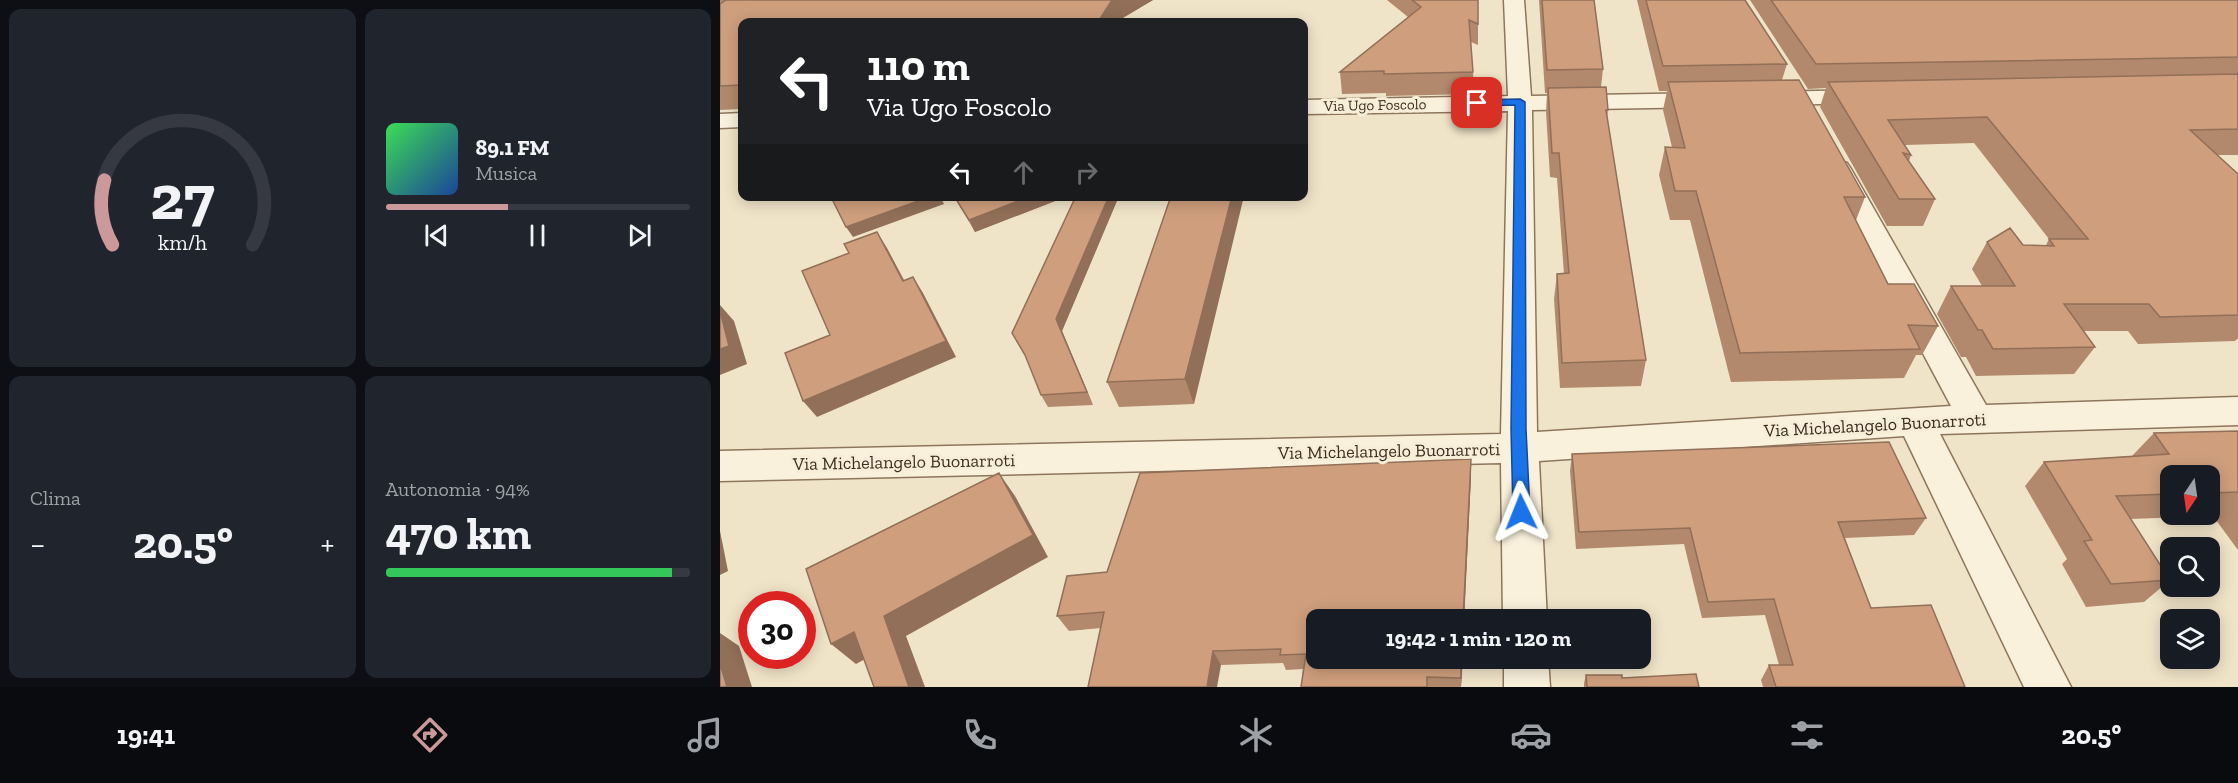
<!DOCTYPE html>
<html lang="it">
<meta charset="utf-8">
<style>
body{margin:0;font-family:"Zilla Slab",serif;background:#20242c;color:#f1f3f6;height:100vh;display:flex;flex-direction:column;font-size:22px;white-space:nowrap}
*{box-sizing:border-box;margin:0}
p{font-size:20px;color:#9ea1a6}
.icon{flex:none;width:33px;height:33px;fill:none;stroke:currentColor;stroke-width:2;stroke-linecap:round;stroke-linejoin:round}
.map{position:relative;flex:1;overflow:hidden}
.side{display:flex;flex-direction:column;gap:9px;padding:9px;background:#0d0f14;width:720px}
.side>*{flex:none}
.hud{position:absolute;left:18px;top:18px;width:570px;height:183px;border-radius:12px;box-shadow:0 3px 15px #0003;background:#202124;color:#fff;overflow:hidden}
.needle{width:39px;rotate:193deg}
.tools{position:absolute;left:1440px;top:465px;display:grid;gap:12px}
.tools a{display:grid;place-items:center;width:60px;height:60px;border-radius:12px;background:#171b24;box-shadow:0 3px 15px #0003;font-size:30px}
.speed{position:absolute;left:18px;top:591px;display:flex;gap:12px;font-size:30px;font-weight:700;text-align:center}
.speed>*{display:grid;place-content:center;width:78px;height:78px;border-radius:50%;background:#171b24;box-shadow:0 3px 15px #0003;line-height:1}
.speed .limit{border:9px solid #d22;background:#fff;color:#111}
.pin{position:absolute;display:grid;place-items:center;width:51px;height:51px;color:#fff;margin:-26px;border-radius:12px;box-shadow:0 3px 9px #0006}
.me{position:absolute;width:66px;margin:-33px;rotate:358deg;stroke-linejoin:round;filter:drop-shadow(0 0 4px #0008)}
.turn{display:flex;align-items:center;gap:21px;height:126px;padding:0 30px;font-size:27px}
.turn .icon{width:78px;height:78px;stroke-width:2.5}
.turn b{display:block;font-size:42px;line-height:51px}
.lanes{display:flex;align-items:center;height:57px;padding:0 30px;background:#0003;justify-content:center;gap:30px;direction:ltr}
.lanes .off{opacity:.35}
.big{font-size:45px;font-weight:800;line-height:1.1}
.side .tile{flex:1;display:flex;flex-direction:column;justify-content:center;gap:9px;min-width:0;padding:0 21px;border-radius:12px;background:#20242c}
.side .dial{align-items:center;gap:0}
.dial svg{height:156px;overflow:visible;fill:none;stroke:#363941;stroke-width:7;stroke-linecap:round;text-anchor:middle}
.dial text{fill:#f1f3f6;stroke:none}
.song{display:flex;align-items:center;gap:18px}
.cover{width:72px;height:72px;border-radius:9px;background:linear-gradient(135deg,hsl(130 70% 55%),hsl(220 70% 35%))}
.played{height:6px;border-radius:3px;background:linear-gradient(90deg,#cc999b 40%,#363941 40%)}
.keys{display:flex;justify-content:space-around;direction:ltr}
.heat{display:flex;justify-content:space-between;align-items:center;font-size:33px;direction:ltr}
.charge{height:9px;border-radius:4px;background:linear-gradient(90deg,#34c759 94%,#363941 0)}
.side .tiles{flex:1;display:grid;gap:9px;grid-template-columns:repeat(2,1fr)}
.trip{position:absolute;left:586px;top:609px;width:345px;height:60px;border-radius:12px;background:#171b24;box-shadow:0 3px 15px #0003;font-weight:800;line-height:60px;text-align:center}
.tab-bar{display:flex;height:96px;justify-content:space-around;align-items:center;background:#090b0e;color:#9ea1a6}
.tab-bar .icon{width:42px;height:42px}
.tab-bar .on{color:#cc999b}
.tab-bar b{font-size:27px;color:#f1f3f6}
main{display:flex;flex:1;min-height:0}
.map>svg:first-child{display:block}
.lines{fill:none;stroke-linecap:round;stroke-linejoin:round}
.minor-casing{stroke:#8d765c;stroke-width:3}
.minor{fill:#faf1dc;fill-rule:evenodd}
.wall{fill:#b2896c;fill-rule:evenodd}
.shaded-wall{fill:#916f58}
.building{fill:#cf9f7d;stroke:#916f58;stroke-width:1.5}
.route{fill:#1a73e8;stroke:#114b97;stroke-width:1.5}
.labels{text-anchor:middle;stroke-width:6;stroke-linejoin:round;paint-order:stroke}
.far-street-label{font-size:15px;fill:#3d2e20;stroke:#f7eed8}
.street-label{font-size:18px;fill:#3d2e20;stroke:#f7eed8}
</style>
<main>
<section class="side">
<div class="tiles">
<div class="tile dial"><svg viewBox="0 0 100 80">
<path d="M14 69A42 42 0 1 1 86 69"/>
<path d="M14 69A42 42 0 0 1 10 36" stroke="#cc999b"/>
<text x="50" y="56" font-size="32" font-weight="700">27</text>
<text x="50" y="72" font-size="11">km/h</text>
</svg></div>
<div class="tile">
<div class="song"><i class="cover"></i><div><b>89.1 FM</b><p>Musica</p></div></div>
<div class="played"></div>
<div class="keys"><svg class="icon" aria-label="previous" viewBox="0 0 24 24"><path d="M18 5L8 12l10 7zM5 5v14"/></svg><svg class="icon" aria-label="pause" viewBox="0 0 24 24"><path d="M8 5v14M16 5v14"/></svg><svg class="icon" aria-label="next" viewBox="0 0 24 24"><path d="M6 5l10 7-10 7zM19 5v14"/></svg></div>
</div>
<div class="tile"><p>Clima</p>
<div class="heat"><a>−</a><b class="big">20.5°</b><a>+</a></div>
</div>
<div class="tile"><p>Autonomia · 94%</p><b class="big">470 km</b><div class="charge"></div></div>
</div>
</section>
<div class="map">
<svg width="1518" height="687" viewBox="0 0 1518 687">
<rect width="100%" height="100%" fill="#f0e4c8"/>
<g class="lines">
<!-- minor casing -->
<g class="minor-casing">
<path id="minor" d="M 784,0 L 804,0 L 811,96 L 991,93 L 999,95 L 1003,100 L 999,105 L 991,107 L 812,110 L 817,432 L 1231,406 L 1105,169 L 1109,163 L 1118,161 L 1127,163 L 1131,169 L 1266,405 L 1518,397 L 1518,425 L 1220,434 L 1351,687 L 1304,687 L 1184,436 L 819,461 L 827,620 L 783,620 L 781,463 L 0,481 L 0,451 L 781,434 L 788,111 L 584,114 L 584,100 L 788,96 Z
M 1147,90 L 1155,92 L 1159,97 L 1155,102 L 1043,106 L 1035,104 L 1031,99 L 1035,94 L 1043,92 Z
M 22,113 L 22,127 L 0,128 L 0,114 Z
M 784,658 L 828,658 L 830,687 L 784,687 Z"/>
</g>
<!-- minor -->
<use href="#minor" class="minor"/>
</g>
<!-- wall -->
<path class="wall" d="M 0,0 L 433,0 L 401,19 L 22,22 L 22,109 L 0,110 Z
M 667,0 L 758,0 L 758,45 L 751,42 L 753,72 L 754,94 L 666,96 L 666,93 L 622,94 L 620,72 L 688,17 Z
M 819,0 L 874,0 L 883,69 L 881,87 L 888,110 L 887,118 L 926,360 L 921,386 L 840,388 L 834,299 L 837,274 L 844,274 L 837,178 L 830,177 L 826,112 L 827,93 L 825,93 Z
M 917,0 L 1025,0 L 1067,64 L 1062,80 L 1145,197 L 1136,220 L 1168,284 L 1218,326 L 1202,355 L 1196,355 L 1184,378 L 1011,382 L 970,220 L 950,220 L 939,175 L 945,147 L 952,147 L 943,110 L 947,91 L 939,91 Z
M 1030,0 L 1518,0 L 1518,155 L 1498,155 L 1518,174 L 1518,338 L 1515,341 L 1418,344 L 1408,331 L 1363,331 L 1375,347 L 1354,374 L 1256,376 L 1246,357 L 1241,357 L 1217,314 L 1231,286 L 1262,286 L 1252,269 L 1267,242 L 1303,245 L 1326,245 L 1329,239 L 1254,143 L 1185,145 L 1191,155 L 1189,161 L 1215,199 L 1203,226 L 1167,226 L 1100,107 L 1106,88 L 1088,89 Z
M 234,196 L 348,196 L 255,232 Z
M 356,196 L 399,196 L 342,331 L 373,405 L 328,407 L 321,395 Z
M 451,196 L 474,404 L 399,407 L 387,382 Z
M 1518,431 L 1518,550 L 1493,516 L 1410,519 L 1450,580 L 1424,602 L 1366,607 L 1342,564 L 1347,559 L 1305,486 L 1324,462 L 1412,456 L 1434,433 ZM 1450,476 L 1490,476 L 1490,514 L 1450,514 Z
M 852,454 L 1206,518 L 1194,535 L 1125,538 L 1151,608 L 1245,687 L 1043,687 L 1041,680 L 1049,665 L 1059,665 L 1045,615 L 982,618 L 964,544 L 856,549 L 850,471 Z
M 751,459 L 751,476 L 741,687 L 581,687 L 583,669 L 566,670 L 563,663 L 501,665 L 381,628 L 349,631 L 337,616 L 387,572 Z
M 866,675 L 902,678 L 979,687 L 864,687 L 864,683 Z"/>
<!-- shaded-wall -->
<path class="shaded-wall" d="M 392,0 L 433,0 L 401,19 L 399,22 L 378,22 Z
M 212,196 L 220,196 L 224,204 L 133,237 L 126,227 Z
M 311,196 L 348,196 L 255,232 L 249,220 Z
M 389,196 L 399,196 L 342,331 L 373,405 L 367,392 L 336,319 Z
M 512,196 L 524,196 L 474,404 L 465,379 Z
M 157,232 L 167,248 L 193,297 L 183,281 Z
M 193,277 L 203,293 L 236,357 L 97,417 L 83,401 Z
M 0,305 L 14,321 L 27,364 L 0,375 Z
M 751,459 L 751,476 L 744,620 L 743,620 Z
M 279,473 L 295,496 L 328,557 L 186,636 L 205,687 L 189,687 L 164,616 Z
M 0,531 L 8,571 L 0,575 Z
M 134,632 L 158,652 L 136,664 L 111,644 Z
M 0,633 L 19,646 L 32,687 L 7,687 L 0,664 Z
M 493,651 L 501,665 L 497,687 L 487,687 Z
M 741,658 L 743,658 L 741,687 Z"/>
<!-- building -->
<path class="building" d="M 6,0 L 392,0 L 378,22 L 22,22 L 22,85 L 0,86 L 0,4 Z
M 692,0 L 758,0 L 758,24 L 749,20 L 753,72 L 664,74 L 664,71 L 620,72 L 701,7 Z
M 822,0 L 874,0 L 883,69 L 827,70 Z
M 926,0 L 1025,0 L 1067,64 L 943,66 Z
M 1051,0 L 1518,0 L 1518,57 L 1096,64 Z
M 1518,74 L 1518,129 L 1470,130 L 1518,174 L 1518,315 L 1440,317 L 1429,304 L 1344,304 L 1375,347 L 1273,349 L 1262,330 L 1258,330 L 1231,286 L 1295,286 L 1267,242 L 1290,228 L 1303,245 L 1334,246 L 1329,239 L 1368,239 L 1267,117 L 1168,120 L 1191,155 L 1183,153 L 1215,199 L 1179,199 L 1108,82 Z
M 1079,80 L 1145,197 L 1124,197 L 1168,284 L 1194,284 L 1218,326 L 1188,325 L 1200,349 L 1020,353 L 976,191 L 955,191 L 945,147 L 965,148 L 948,82 Z
M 886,87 L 888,110 L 886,110 L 926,360 L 842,363 L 837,274 L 849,273 L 839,153 L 832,153 L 828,88 Z
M 112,196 L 212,196 L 126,227 L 111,197 Z
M 234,196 L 311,196 L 249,220 Z
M 356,196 L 389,196 L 336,319 L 367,392 L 321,395 L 305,355 L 292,333 Z
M 451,196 L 512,196 L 465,379 L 387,382 Z
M 157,232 L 183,281 L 193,277 L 226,341 L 83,401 L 65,353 L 110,335 L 82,271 L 129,253 L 124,244 Z
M 0,311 L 9,346 L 0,349 Z
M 1518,431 L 1518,492 L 1490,493 L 1490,476 L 1450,476 L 1450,494 L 1396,496 L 1450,580 L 1391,584 L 1364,541 L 1372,540 L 1324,462 L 1449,454 L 1434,433 Z
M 1169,442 L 1206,518 L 1118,522 L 1151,608 L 1211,605 L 1245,687 L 1056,687 L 1049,665 L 1073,665 L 1054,599 L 988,602 L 970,528 L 859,532 L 852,454 Z
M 751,459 L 743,620 L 597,620 L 597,658 L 741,658 L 741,678 L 707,677 L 707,687 L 581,687 L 586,654 L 560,655 L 561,649 L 493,651 L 487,687 L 368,687 L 384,612 L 337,616 L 347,576 L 387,572 L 420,473 Z
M 279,473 L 313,535 L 164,616 L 189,687 L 154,687 L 134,632 L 111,644 L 86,569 Z
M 0,664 L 7,687 L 0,687 Z
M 976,674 L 979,687 L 867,687 L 866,675 L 902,675 L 902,678 Z"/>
<!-- route -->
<path class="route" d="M 800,99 L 805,102 L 806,429 L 810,512 L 807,517 L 801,519 L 796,517 L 793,512 L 791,429 L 795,105 L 757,106 L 752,103 L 757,100 Z"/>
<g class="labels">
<!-- far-street labels -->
<g class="far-street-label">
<text transform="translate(655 105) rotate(-1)" y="5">Via Ugo Foscolo</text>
</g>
<!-- street labels -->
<g class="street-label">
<text transform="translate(1155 425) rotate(-3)" y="6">Via Michelangelo Buonarroti</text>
<text transform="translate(669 451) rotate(-1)" y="6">Via Michelangelo Buonarroti</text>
<text transform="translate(184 462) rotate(-1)" y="6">Via Michelangelo Buonarroti</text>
</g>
</g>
</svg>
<div class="tools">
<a><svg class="needle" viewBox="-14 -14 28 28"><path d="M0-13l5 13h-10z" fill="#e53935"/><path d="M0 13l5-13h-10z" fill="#9ea1a6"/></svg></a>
<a><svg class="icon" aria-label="search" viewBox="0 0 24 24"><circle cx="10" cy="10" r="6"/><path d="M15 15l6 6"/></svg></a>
<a><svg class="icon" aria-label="layers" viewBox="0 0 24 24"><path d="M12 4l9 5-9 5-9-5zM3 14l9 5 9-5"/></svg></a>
</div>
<div class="speed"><div class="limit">30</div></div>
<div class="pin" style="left:757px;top:103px;background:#d93025"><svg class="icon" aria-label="arrive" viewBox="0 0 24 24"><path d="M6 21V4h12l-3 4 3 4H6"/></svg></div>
<svg class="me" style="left:801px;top:512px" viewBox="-20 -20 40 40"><path d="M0-17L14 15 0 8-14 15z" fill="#1a73e8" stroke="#fff" stroke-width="4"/></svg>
<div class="trip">19:42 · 1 min · 120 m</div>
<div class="hud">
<div class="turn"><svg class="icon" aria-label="left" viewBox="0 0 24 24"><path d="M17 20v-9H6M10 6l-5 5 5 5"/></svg><div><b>110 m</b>Via Ugo Foscolo</div></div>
<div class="lanes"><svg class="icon" aria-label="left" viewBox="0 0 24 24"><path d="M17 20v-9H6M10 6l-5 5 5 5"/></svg><svg class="icon off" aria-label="ahead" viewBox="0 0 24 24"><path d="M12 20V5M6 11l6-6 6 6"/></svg><svg class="icon off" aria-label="right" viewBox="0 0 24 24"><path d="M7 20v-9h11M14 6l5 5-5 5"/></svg></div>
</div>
</div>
</main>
<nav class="tab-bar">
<b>19:41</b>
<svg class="icon on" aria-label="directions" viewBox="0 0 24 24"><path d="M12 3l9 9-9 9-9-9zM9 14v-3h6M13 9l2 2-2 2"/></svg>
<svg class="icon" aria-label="music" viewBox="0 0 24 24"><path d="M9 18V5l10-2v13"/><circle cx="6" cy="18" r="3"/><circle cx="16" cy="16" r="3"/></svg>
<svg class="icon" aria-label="phone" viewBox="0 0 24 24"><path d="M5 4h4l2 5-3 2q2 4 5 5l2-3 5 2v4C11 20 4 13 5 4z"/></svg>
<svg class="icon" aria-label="climate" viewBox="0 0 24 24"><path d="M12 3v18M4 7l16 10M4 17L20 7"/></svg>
<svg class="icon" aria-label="car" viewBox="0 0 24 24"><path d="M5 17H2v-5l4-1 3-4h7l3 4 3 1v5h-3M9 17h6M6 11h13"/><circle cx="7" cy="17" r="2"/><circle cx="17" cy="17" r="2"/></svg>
<svg class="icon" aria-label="filters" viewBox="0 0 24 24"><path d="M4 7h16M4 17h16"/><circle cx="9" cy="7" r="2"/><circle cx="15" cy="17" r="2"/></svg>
<b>20.5°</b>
</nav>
